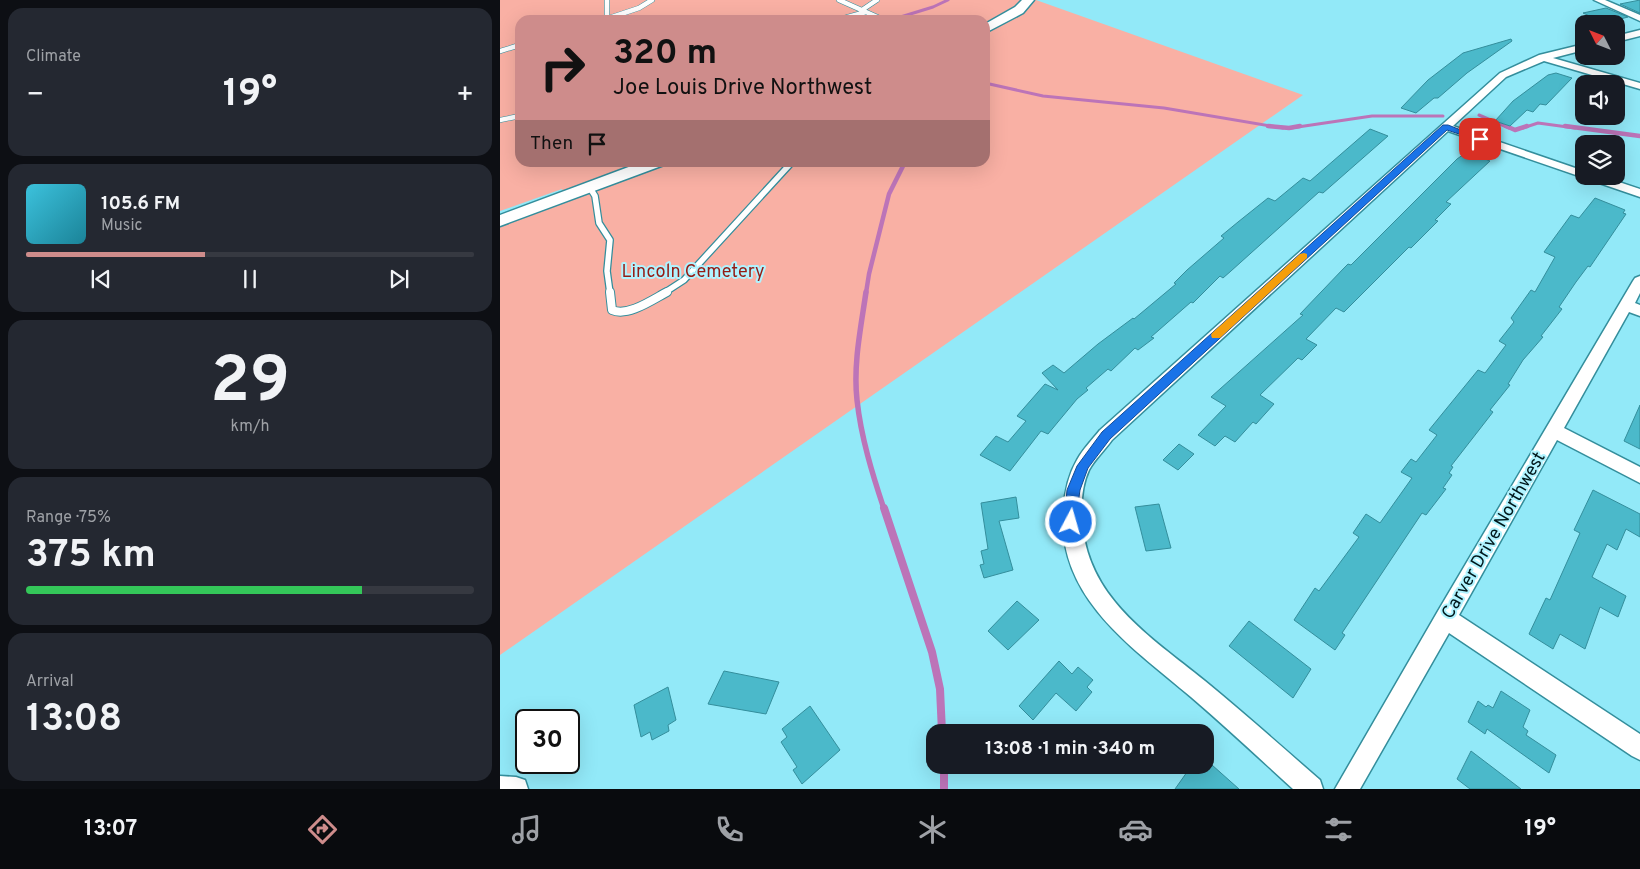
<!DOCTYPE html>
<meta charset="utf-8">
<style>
body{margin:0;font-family:Overpass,sans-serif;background:#242831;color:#f1f3f6;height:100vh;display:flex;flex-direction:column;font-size:19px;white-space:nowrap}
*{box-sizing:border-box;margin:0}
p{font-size:16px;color:#9ea1a6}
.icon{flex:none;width:28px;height:28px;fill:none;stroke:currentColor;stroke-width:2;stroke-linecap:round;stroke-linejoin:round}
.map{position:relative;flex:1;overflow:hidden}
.details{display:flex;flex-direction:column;gap:8px;padding:8px;background:#0d0f14;width:500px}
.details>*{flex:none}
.guide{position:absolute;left:15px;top:15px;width:475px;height:152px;border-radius:15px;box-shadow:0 5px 20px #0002;background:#ce8c8b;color:#111;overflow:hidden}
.needle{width:32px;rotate:312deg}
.fabs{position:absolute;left:1075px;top:15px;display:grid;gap:10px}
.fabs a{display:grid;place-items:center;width:50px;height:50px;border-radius:10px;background:#171b24;box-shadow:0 5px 20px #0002;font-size:25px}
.speed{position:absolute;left:15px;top:709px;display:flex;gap:10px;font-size:25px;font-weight:700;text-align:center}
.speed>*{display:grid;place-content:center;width:65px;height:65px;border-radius:50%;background:#171b24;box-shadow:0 5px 20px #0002;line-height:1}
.speed .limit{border:2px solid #111;border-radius:8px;background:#fff;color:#111}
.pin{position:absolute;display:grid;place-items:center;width:42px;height:42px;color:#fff;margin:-21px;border-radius:10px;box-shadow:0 2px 8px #0006}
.me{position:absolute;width:55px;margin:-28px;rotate:6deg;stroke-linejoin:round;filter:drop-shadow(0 0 4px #0008)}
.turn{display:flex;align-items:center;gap:18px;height:105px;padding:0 15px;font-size:22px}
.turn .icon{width:65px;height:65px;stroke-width:2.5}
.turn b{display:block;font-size:35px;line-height:42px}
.then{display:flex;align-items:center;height:48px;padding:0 15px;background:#0003;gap:10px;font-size:19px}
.big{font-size:38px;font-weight:700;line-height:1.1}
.details .tile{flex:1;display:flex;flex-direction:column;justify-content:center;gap:8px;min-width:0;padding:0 18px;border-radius:15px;background:#242831}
.details .dial{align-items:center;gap:0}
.dial b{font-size:65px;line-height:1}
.song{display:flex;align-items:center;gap:15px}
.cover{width:60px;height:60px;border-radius:8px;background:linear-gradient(135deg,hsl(190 70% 55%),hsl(190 70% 35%))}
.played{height:5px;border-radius:2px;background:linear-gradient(90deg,#ce8c8b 40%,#363941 40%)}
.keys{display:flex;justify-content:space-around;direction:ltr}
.heat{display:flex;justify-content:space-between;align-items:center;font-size:28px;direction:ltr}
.charge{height:8px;border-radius:4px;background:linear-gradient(90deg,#34c759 75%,#363941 0)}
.trip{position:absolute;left:426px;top:724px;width:288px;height:50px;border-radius:15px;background:#171b24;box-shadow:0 5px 20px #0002;font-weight:700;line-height:50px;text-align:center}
.menu{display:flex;height:80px;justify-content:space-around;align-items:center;background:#090b0e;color:#9ea1a6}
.menu .icon{width:35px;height:35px}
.menu .on{color:#ce8c8b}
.menu b{font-size:22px;color:#f1f3f6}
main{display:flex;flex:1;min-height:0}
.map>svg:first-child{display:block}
.green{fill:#f9b0a4;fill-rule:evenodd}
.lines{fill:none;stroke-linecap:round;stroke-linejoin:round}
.stream-far3{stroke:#bc74b8;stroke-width:3}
.stream-far2{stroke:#bc74b8;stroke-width:4.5}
.stream-far1{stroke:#bc74b8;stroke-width:5.5}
.stream{stroke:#bc74b8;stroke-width:8}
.building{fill:#4bb9ca;stroke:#348e9c}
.service-far2-casing{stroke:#348e9c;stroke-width:5.5}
.service-far1-casing{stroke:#348e9c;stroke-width:8}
.service-casing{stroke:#348e9c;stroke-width:10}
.minor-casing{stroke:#348e9c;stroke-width:3}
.secondary-casing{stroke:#348e9c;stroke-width:3}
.service-far2{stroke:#fff;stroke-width:4.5}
.service-far1{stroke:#fff;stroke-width:5.5}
.service{stroke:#fff;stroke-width:8}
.minor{fill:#fff;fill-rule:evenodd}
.secondary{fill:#fff;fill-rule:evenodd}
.route{fill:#1a73e8;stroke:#114b97}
.slow{fill:#f59e0b}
.labels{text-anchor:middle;stroke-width:4;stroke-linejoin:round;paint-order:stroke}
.park-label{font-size:18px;fill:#951c14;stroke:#b0f3ff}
.street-label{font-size:18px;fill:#00171b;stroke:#b0f3ff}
</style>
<main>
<section class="details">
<div class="tile"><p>Climate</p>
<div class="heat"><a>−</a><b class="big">19°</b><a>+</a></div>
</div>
<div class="tile">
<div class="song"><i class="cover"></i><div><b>105.6 FM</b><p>Music</p></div></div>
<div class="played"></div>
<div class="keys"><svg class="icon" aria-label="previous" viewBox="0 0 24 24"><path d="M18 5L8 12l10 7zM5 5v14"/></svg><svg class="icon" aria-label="pause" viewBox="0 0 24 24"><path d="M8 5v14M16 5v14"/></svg><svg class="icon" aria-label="next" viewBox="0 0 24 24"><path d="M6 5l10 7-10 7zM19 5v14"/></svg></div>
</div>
<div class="tile dial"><b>29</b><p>km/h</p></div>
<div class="tile"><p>Range · 75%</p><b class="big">375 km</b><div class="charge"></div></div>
<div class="tile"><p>Arrival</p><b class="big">13:08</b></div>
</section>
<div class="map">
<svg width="1140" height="789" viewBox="0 0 1140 789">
<rect width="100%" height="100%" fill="#92e9f8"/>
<!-- green -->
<path class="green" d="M 0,0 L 536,0 L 803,95 L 0,655 L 0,226 L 64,202 L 62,189 L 0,211 ZM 20,20 L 485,20 L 485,162 L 20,162 Z"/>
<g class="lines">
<!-- stream-far3 -->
<path class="stream-far3" d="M 394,19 L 433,7 L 448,0
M 485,83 L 543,96 L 664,108 L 783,128
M 979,115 L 1009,128
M 791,128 L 872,116 L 943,116
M 1023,128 L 1038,123 L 1075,128"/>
<!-- stream-far2 -->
<path class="stream-far2" d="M 768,126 L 789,128 L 800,126
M 1006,126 L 1015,130 L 1027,126
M 1065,126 L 1140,136
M 366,293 L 369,274 L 389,194 L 405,162"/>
<!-- stream-far1 -->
<path class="stream-far1" d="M 366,292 C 361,327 353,364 357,400 C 361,437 372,473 384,509"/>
<!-- stream -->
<path class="stream" d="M 384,508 L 432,652 L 440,689 L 442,732
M 444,765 L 444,789"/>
</g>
<!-- building -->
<path class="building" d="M 1140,0 L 1140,13 L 1120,4 Z
M 1106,8 L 1128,17 L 1105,23 L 1083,13 Z
M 1011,39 L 1012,41 L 967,73 L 938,98 L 934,98 L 916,113 L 901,108 L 928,80 L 963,53 Z
M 1056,73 L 1072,78 L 1046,105 L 1040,104 L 1033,112 L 1027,110 L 1010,126 L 995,121 L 1013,101 L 1048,75 Z
M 870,129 L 888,136 L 823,193 L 819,192 L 731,271 L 723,278 L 720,276 L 693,303 L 691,302 L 651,337 L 654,338 L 638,350 L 635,348 L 611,371 L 608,369 L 586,388 L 588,390 L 577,399 L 548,434 L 541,431 L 510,471 L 480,455 L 496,436 L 508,442 L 526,421 L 517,416 L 545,384 L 558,390 L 542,373 L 553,365 L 564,373 L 598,344 L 633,318 L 634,319 L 676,284 L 674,283 L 687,270 L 724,238 L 721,236 L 738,222 L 768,198 L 775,201 L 803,178 L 810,181 Z
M 967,152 L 990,161 L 946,202 L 951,204 L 935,220 L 938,221 L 911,248 L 909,247 L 844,312 L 836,308 L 806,339 L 817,345 L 802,360 L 798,358 L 760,395 L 774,404 L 756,424 L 753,422 L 735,442 L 725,436 L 715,446 L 698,435 L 726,406 L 711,397 L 803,315 L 800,314 L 844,268 L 848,264 L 851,265 L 957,159 Z
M 1095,198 L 1125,210 L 1123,213 L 1126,214 L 1090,267 L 1088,266 L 1076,282 L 1059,307 L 1062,309 L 1041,336 L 1043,337 L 1023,360 L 1008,384 L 1010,385 L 990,410 L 993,412 L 951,466 L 953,467 L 949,473 L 952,475 L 943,488 L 946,489 L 926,515 L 922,513 L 842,633 L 845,635 L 835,650 L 794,620 L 815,588 L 819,591 L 859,537 L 853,533 L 866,514 L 880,523 L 912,478 L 901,472 L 911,459 L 916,462 L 937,435 L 929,430 L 978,370 L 985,373 L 1006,345 L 999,341 L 1014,322 L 1011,318 L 1031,290 L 1035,292 L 1055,257 L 1044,252 L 1071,215 L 1079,218 Z
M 1140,405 L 1140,449 L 1124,441 Z
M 679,444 L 694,454 L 678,470 L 663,460 Z
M 1093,490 L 1140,514 L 1140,537 L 1126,529 L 1117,550 L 1107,544 L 1092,577 L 1126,596 L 1118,617 L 1100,607 L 1085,649 L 1060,634 L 1053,649 L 1029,634 L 1046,598 L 1050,600 L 1080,533 L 1074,530 Z
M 516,497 L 519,518 L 499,521 L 513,570 L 484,578 L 480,565 L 484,564 L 481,551 L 488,549 L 481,503 Z
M 659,504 L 671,548 L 646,551 L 635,507 Z
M 517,601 L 539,620 L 508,650 L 488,631 Z
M 749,621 L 811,669 L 793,698 L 729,646 Z
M 559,661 L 572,674 L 578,667 L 593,680 L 587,687 L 592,692 L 576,711 L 556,693 L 533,720 L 519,706 Z
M 224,671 L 279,682 L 266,714 L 208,704 Z
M 168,687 L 176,720 L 168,725 L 169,731 L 152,740 L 150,732 L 141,737 L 134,705 Z
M 1001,691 L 1030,710 L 1023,727 L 1028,731 L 1026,735 L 1056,755 L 1049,773 L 987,729 L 985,734 L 968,722 L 978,701 L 986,707 L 988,705 L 993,708 Z
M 310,706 L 340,750 L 302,784 L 293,770 L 297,767 L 281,742 L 287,737 L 282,729 Z
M 971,751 L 1021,789 L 970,789 L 957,779 Z
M 692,765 L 712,765 L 739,789 L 675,789 Z"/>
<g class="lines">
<!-- service-far2 casing -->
<g class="service-far2-casing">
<path id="service-far2" d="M 107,0 L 107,19 L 109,20
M 339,0 L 384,20
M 362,10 L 377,0
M 103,20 L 139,8 L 152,0
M 337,20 L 366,12
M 0,51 L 20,45
M 0,120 L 20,116"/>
</g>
<!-- service-far1 casing -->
<g class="service-far1-casing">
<path id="service-far1" d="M 90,188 L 95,196 L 99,223 L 110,240 L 107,271 L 110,293
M 164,293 L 184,280 L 292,162"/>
</g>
<!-- service casing -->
<g class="service-casing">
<path id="service" d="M 110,292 L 112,310 C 128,317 152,300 167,292"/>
</g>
<!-- minor casing -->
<g class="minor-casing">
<path id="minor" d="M 1094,0 L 1105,0 L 1140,15 L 1140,21 Z
M 1140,30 L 1140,36 L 1116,42 L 1116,36 Z
M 1084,44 L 1084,50 L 1053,58 L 1140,83 L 1140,89 L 1044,61 L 1006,77 L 953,126 L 1084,171 L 1084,176 L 1101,176 L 1140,189 L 1140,197 L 948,131 L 612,440 C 605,450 595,459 589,470 C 582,485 581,503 582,518 C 585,597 650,636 705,681 C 744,713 782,747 820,780 L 823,789 L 793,789 C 759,758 726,727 691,697 C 636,650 564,603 563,523 C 563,501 566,479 577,460 C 583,449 592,440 600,430 L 1000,73 L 1039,55 Z
M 1140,276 L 1140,293 L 1135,303 L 1140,305 L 1140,316 L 1129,312 L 1064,428 L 1140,467 L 1140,483 L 1057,440 L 959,615 L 1140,734 L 1140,760 L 1132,756 L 949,633 L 860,789 L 835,789 L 938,611 L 1133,281 L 1135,278 Z
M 0,776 L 16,777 L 25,780 L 28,789 L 0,789 Z"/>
</g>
<!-- secondary casing -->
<g class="secondary-casing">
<path id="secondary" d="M 522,0 L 534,0 L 523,13 L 485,33 L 485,24 L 515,7 Z
M 142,162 L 166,162 L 164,165 L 0,226 L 0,215 Z"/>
</g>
<!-- service-far2 -->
<use href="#service-far2" class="service-far2"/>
<!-- service-far1 -->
<use href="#service-far1" class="service-far1"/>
<!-- service -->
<use href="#service" class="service"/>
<!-- minor -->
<use href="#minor" class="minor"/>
<!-- secondary -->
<use href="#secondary" class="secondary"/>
</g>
<!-- route -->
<path class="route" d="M 943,125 L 948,125 L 984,139 L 980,141 L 947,130 L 610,439 L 588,468 L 580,490 L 575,526 L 571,528 L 566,526 L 564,522 L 567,490 L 577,466 L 602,432 Z"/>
<!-- slow -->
<path class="slow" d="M 804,253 L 807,254 L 807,258 L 720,338 L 712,338 L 711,335 L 712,333 L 800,254 Z"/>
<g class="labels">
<!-- park labels -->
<g class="park-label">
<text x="193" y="277">Lincoln Cemetery</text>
</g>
<!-- street labels -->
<g class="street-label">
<text transform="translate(993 535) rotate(-60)" y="6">Carver Drive Northwest</text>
</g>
</g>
</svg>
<div class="fabs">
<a><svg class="needle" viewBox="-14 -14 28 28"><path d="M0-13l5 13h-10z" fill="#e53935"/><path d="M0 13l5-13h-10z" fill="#9ea1a6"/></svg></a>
<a><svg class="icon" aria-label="sound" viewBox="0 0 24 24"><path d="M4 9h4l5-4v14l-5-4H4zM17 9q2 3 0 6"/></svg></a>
<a><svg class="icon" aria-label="layers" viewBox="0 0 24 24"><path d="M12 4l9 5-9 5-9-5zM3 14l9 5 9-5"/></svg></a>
</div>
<div class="speed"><div class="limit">30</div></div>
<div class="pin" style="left:980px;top:139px;background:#d93025"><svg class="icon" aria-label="arrive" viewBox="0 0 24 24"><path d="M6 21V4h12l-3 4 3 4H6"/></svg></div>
<svg class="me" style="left:571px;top:522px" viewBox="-20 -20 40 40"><circle r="17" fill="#1a73e8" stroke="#fff" stroke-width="3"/><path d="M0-11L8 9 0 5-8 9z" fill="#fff"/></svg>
<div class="trip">13:08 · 1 min · 340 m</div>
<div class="guide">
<div class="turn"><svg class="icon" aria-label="right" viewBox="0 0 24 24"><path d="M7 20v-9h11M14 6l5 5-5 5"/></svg><div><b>320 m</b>Joe Louis Drive Northwest</div></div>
<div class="then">Then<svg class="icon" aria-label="arrive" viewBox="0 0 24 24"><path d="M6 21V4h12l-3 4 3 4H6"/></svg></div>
</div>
</div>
</main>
<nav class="menu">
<b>13:07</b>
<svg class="icon on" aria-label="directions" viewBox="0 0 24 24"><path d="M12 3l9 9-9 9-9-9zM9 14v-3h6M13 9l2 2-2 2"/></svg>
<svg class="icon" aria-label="music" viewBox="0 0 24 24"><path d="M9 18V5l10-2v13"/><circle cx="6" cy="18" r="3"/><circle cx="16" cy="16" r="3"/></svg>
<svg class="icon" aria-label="phone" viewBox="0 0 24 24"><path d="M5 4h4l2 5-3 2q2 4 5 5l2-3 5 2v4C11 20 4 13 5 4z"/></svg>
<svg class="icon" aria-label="climate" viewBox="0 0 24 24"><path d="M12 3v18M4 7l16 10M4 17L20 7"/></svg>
<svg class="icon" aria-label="car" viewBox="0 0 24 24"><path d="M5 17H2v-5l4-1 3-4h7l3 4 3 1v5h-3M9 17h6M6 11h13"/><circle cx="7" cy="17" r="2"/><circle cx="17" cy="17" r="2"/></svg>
<svg class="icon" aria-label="filters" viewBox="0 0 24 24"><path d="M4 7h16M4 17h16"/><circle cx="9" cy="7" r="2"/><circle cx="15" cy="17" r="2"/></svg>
<b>19°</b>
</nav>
